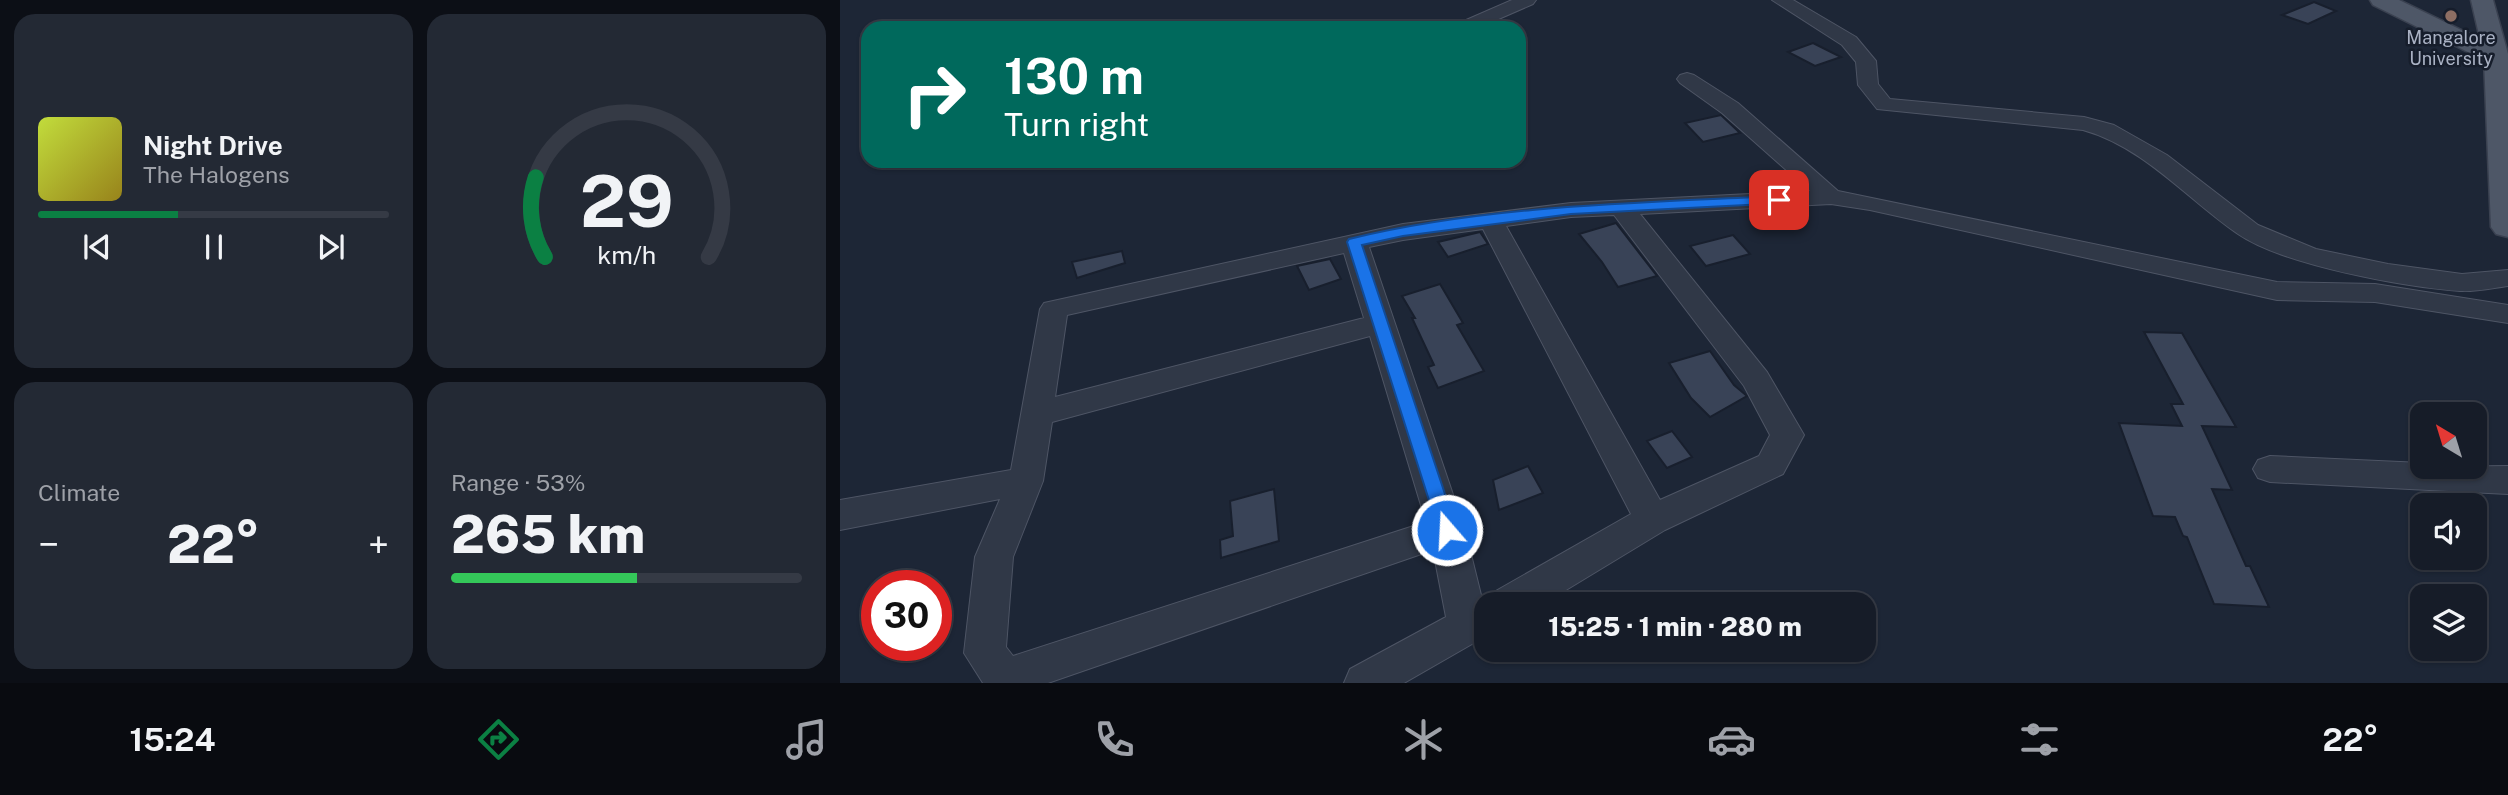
<!DOCTYPE html>
<meta charset="utf-8">
<style>
body{margin:0;font-family:"Public Sans",sans-serif;background:#232934;color:#f1f3f6;height:100vh;display:flex;flex-direction:column;font-size:26px;white-space:nowrap}
*{box-sizing:border-box;margin:0}
p{font-size:23px;color:#9ea1a8}
.icon{flex:none;width:38px;height:38px;fill:none;stroke:currentColor;stroke-width:2;stroke-linecap:round;stroke-linejoin:round}
.map{position:relative;flex:1;overflow:hidden}
.panel{display:flex;flex-direction:column;gap:14px;padding:14px;background:#0c0f16;width:840px}
.panel>*{flex:none}
.banner{position:absolute;left:21px;top:21px;width:665px;height:147px;border-radius:21px;box-shadow:0 2px 5px #0004,0 0 0 2px #353a45;background:#00695c;color:#fff;overflow:hidden}
.needle{width:46px;rotate:322deg}
.fabs{position:absolute;left:1570px;top:402px;display:grid;gap:14px}
.fabs a{display:grid;place-items:center;width:77px;height:77px;border-radius:14px;background:#161c28;box-shadow:0 2px 5px #0004,0 0 0 2px #353a45;font-size:35px}
.speed{position:absolute;left:21px;top:570px;display:flex;gap:14px;font-size:35px;font-weight:700;text-align:center}
.speed>*{display:grid;place-content:center;width:91px;height:91px;border-radius:50%;background:#161c28;box-shadow:0 2px 5px #0004,0 0 0 2px #353a45;line-height:1}
.speed .limit{border:10px solid #d22;background:#fff;color:#111}
.pin{position:absolute;display:grid;place-items:center;width:60px;height:60px;color:#fff;margin:-30px;border-radius:14px;box-shadow:0 4px 10px #0006}
.me{position:absolute;width:77px;margin:-38px;rotate:341deg;stroke-linejoin:round;filter:drop-shadow(0 0 5px #0008)}
.turn{display:flex;align-items:center;gap:24px;height:147px;padding:0 28px;font-size:32px}
.turn .icon{width:91px;height:91px;stroke-width:2.5}
.turn b{display:block;font-size:49px;line-height:60px}
.big{font-size:52px;font-weight:800;line-height:1.1}
.panel .tile{flex:1;display:flex;flex-direction:column;justify-content:center;gap:10px;min-width:0;padding:0 24px;border-radius:21px;background:#232934}
.panel .dial{align-items:center;gap:0}
.dial svg{height:182px;overflow:visible;fill:none;stroke:#353a45;stroke-width:7;stroke-linecap:round;text-anchor:middle}
.dial text{fill:#f1f3f6;stroke:none}
.song{display:flex;align-items:center;gap:21px}
.cover{width:84px;height:84px;border-radius:10px;background:linear-gradient(135deg,hsl(70 70% 55%),hsl(50 70% 35%))}
.played{height:7px;border-radius:4px;background:linear-gradient(90deg,#0b8043 40%,#353a45 40%)}
.keys{display:flex;justify-content:space-around;direction:ltr}
.heat{display:flex;justify-content:space-between;align-items:center;font-size:38px;direction:ltr}
.charge{height:10px;border-radius:5px;background:linear-gradient(90deg,#34c759 53%,#353a45 0)}
.panel .tiles{flex:1;display:grid;gap:14px;grid-template-columns:repeat(2,1fr)}
.trip{position:absolute;left:634px;top:592px;width:402px;height:70px;border-radius:21px;background:#161c28;box-shadow:0 2px 5px #0004,0 0 0 2px #353a45;font-weight:800;line-height:70px;text-align:center}
.dock{display:flex;height:112px;justify-content:space-around;align-items:center;background:#090b10;color:#9ea1a8}
.dock .icon{width:49px;height:49px}
.dock .current{color:#0b8043}
.dock b{font-size:32px;color:#f1f3f6}
main{display:flex;flex:1;min-height:0}
.map>svg:first-child{display:block}
.building{fill:#394357;stroke:#181f2d;stroke-width:2}
.lines{fill:none;stroke-linecap:round;stroke-linejoin:round}
.minor-casing{stroke:#4e5565;stroke-width:2}
.major-casing{stroke:#3a4150;stroke-width:3}
.minor{fill:#303847;fill-rule:evenodd}
.major{fill:#4e5767;fill-rule:evenodd}
.route{fill:#1a73e8;stroke:#114b97;stroke-width:2}
.education-dot{fill:#8d6e63;stroke:#161d2b;stroke-width:2.5}
.labels{text-anchor:middle;stroke-width:5;stroke-linejoin:round;paint-order:stroke}
.far-poi-label{font-size:18px;fill:#aab2c4;stroke:#161d2b}
</style>
<main>
<section class="panel">
<div class="tiles">
<div class="tile">
<div class="song"><i class="cover"></i><div><b>Night Drive</b><p>The Halogens</p></div></div>
<div class="played"></div>
<div class="keys"><svg class="icon" aria-label="previous" viewBox="0 0 24 24"><path d="M18 5L8 12l10 7zM5 5v14"/></svg><svg class="icon" aria-label="pause" viewBox="0 0 24 24"><path d="M8 5v14M16 5v14"/></svg><svg class="icon" aria-label="next" viewBox="0 0 24 24"><path d="M6 5l10 7-10 7zM19 5v14"/></svg></div>
</div>
<div class="tile dial"><svg viewBox="0 0 100 80">
<path d="M14 69A42 42 0 1 1 86 69"/>
<path d="M14 69A42 42 0 0 1 10 34" stroke="#0b8043"/>
<text x="50" y="56" font-size="32" font-weight="700">29</text>
<text x="50" y="72" font-size="11">km/h</text>
</svg></div>
<div class="tile"><p>Climate</p>
<div class="heat"><a>−</a><b class="big">22°</b><a>+</a></div>
</div>
<div class="tile"><p>Range · 53%</p><b class="big">265 km</b><div class="charge"></div></div>
</div>
</section>
<div class="map">
<svg width="1668" height="683" viewBox="0 0 1668 683">
<rect width="100%" height="100%" fill="#1d2636"/>
<!-- building -->
<path class="building" d="M 1474,2 L 1496,11 L 1468,24 L 1442,15 Z
M 973,43 L 1001,57 L 975,66 L 948,52 Z
M 881,115 L 900,133 L 863,142 L 845,123 Z
M 776,223 L 817,276 L 778,287 L 762,262 L 739,234 Z
M 640,232 L 648,244 L 608,257 L 598,242 Z
M 893,235 L 910,254 L 866,266 L 850,246 Z
M 282,251 L 285,263 L 237,278 L 232,262 Z
M 490,259 L 501,279 L 469,290 L 457,266 Z
M 600,284 L 623,323 L 617,325 L 644,371 L 598,388 L 588,367 L 594,365 L 572,318 L 575,318 L 562,296 Z
M 1304,332 L 1342,333 L 1396,427 L 1362,426 L 1392,490 L 1372,489 L 1406,566 L 1410,566 L 1429,607 L 1374,604 L 1347,537 L 1343,536 L 1335,517 L 1313,516 L 1279,423 L 1342,426 L 1331,404 L 1343,404 Z
M 870,351 L 894,385 L 907,396 L 870,417 L 851,398 L 829,363 Z
M 832,431 L 852,457 L 827,468 L 807,441 Z
M 688,466 L 703,493 L 659,510 L 653,480 Z
M 434,489 L 439,541 L 381,558 L 380,540 L 393,536 L 390,501 Z"/>
<g class="lines">
<!-- minor casing -->
<g class="minor-casing">
<path id="minor" d="M 672,0 L 696,0 L 693,4 L 638,28 L 614,28 L 617,24 Z
M 932,0 L 953,0 L 1016,37 L 1036,61 L 1038,84 L 1050,99 L 1244,117 L 1274,125 L 1327,155 L 1418,225 L 1476,249 L 1548,264 L 1622,274 L 1668,270 L 1668,286 C 1653,288 1635,292 1620,291 C 1564,287 1443,265 1398,234 C 1347,199 1304,147 1243,130 L 1037,109 L 1018,85 L 1016,62 L 1002,45 Z
M 462,22 L 468,23 L 472,28 L 453,27 Z
M 847,73 L 854,75 L 898,103 L 998,191 L 1437,282 L 1535,284 L 1668,305 L 1668,323 L 1535,302 L 1437,300 L 1030,210 L 991,204 L 800,214 L 927,372 L 964,435 L 943,474 L 825,530 L 703,604 L 646,604 L 646,636 L 564,683 L 504,683 L 510,669 L 606,617 L 593,550 L 208,683 L 143,683 L 124,653 L 135,557 L 160,499 L 0,530 L 0,500 L 171,470 L 200,309 L 204,303 L 563,224 L 731,203 L 970,191 L 882,113 L 840,83 L 837,79 L 840,75 ZM 774,215 L 904,386 L 930,435 L 919,456 L 820,500 L 666,226 L 731,217 ZM 643,229 L 791,514 L 654,592 L 650,600 L 642,599 L 625,530 L 529,247 L 563,240 ZM 504,253 L 524,318 L 215,397 L 227,315 ZM 530,336 L 586,522 L 173,656 L 166,647 L 173,557 L 203,481 L 212,422 Z
M 1430,456 L 1582,463 L 1582,467 L 1668,466 L 1668,494 L 1430,482 L 1418,478 L 1413,469 L 1418,460 Z"/>
</g>
<!-- major casing -->
<g class="major-casing">
<path id="major" d="M 1530,0 L 1559,0 L 1640,39 L 1631,0 L 1653,0 L 1668,54 L 1668,237 L 1656,234 L 1651,227 L 1644,60 L 1533,5 Z"/>
</g>
<!-- minor -->
<use href="#minor" class="minor"/>
<!-- major -->
<use href="#major" class="major"/>
</g>
<!-- route -->
<path class="route" d="M 939,196 L 945,200 L 943,203 L 731,214 L 563,236 L 522,245 L 617,530 L 614,535 L 607,538 L 600,535 L 507,242 L 509,239 C 648,205 797,203 939,196 Z"/>
<!-- markers -->
<circle class="education-dot" cx="1611" cy="16" r="7"/>
<g class="labels">
<!-- far-poi labels -->
<g class="far-poi-label">
<text x="1611" y="44">Mangalore<tspan x="1611" dy="21">University</tspan></text>
</g>
</g>
</svg>
<div class="fabs">
<a><svg class="needle" viewBox="-14 -14 28 28"><path d="M0-13l5 13h-10z" fill="#e53935"/><path d="M0 13l5-13h-10z" fill="#9ea1a8"/></svg></a>
<a><svg class="icon" aria-label="sound" viewBox="0 0 24 24"><path d="M4 9h4l5-4v14l-5-4H4zM17 9q2 3 0 6"/></svg></a>
<a><svg class="icon" aria-label="layers" viewBox="0 0 24 24"><path d="M12 4l9 5-9 5-9-5zM3 14l9 5 9-5"/></svg></a>
</div>
<div class="speed"><div class="limit">30</div></div>
<div class="pin" style="left:939px;top:200px;background:#d93025"><svg class="icon" aria-label="arrive" viewBox="0 0 24 24"><path d="M6 21V4h12l-3 4 3 4H6"/></svg></div>
<svg class="me" style="left:607px;top:530px" viewBox="-20 -20 40 40"><circle r="17" fill="#1a73e8" stroke="#fff" stroke-width="3"/><path d="M0-11L8 9 0 5-8 9z" fill="#fff"/></svg>
<div class="trip">15:25 · 1 min · 280 m</div>
<div class="banner">
<div class="turn"><svg class="icon" aria-label="right" viewBox="0 0 24 24"><path d="M7 20v-9h11M14 6l5 5-5 5"/></svg><div><b>130 m</b>Turn right</div></div>
</div>
</div>
</main>
<nav class="dock">
<b>15:24</b>
<svg class="icon current" aria-label="directions" viewBox="0 0 24 24"><path d="M12 3l9 9-9 9-9-9zM9 14v-3h6M13 9l2 2-2 2"/></svg>
<svg class="icon" aria-label="music" viewBox="0 0 24 24"><path d="M9 18V5l10-2v13"/><circle cx="6" cy="18" r="3"/><circle cx="16" cy="16" r="3"/></svg>
<svg class="icon" aria-label="phone" viewBox="0 0 24 24"><path d="M5 4h4l2 5-3 2q2 4 5 5l2-3 5 2v4C11 20 4 13 5 4z"/></svg>
<svg class="icon" aria-label="climate" viewBox="0 0 24 24"><path d="M12 3v18M4 7l16 10M4 17L20 7"/></svg>
<svg class="icon" aria-label="car" viewBox="0 0 24 24"><path d="M5 17H2v-5l4-1 3-4h7l3 4 3 1v5h-3M9 17h6M6 11h13"/><circle cx="7" cy="17" r="2"/><circle cx="17" cy="17" r="2"/></svg>
<svg class="icon" aria-label="filters" viewBox="0 0 24 24"><path d="M4 7h16M4 17h16"/><circle cx="9" cy="7" r="2"/><circle cx="15" cy="17" r="2"/></svg>
<b>22°</b>
</nav>
